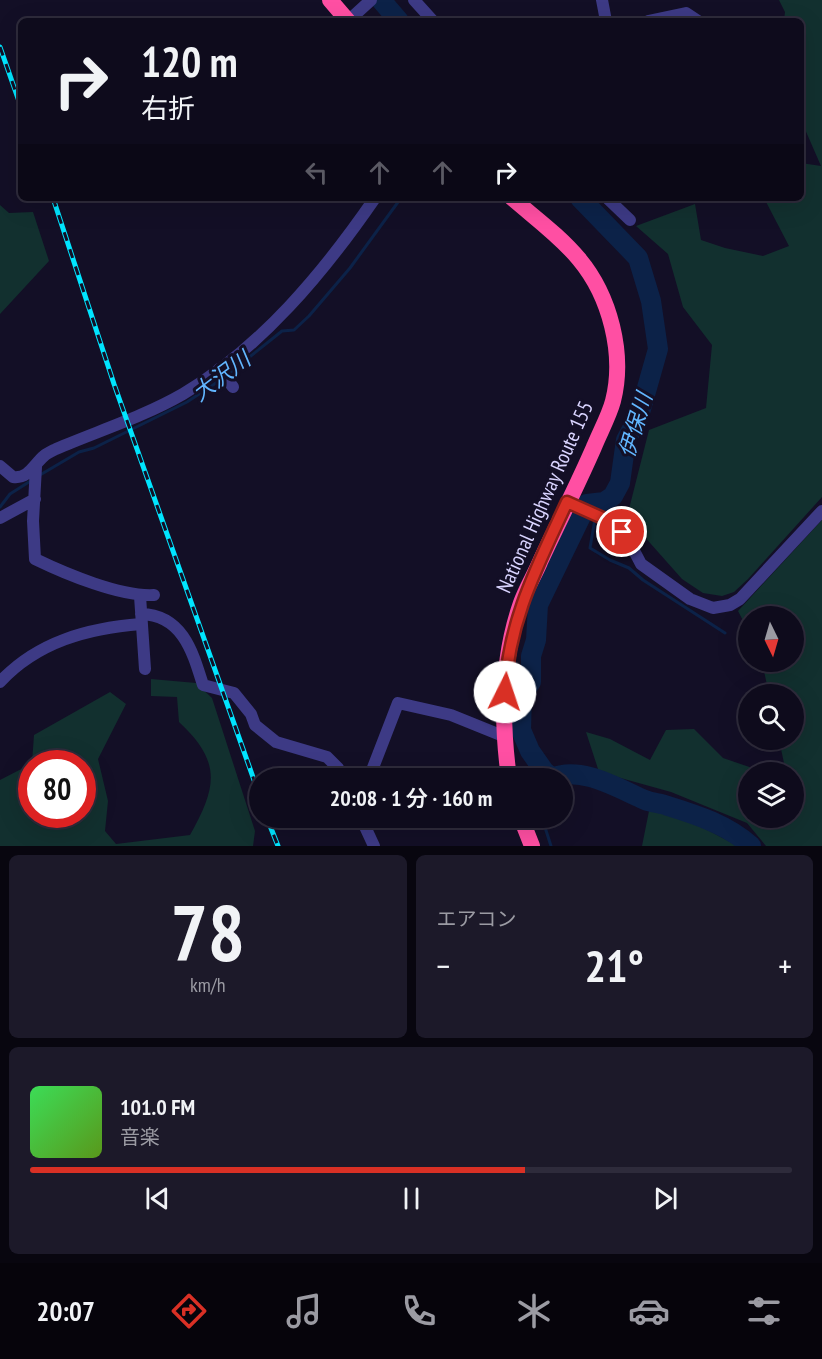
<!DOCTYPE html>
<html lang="ja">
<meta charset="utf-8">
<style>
body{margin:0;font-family:"PT Sans Narrow","Noto Sans JP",sans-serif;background:#1c1929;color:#f1f3f6;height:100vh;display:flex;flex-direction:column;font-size:22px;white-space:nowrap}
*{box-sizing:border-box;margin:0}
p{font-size:20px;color:#9b9ba3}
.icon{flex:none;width:33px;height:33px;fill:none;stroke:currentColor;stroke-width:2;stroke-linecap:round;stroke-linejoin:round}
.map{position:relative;height:846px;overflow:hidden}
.side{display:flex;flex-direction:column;gap:9px;padding:9px;background:#08060f;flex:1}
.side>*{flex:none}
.top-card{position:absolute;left:18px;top:18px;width:786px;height:183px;border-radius:9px;box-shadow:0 6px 24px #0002,0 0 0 2px #2e2b3b;background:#0e0b1c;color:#f1f3f6;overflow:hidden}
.needle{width:39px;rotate:175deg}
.buttons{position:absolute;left:738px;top:606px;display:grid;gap:12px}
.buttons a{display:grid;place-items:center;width:66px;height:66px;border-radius:50%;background:#0e0b1c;box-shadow:0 6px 24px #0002,0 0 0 2px #2e2b3b;font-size:30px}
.speed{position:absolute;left:18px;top:750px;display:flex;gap:12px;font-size:30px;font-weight:700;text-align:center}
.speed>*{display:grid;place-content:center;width:78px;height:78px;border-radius:50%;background:#0e0b1c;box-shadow:0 6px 24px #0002,0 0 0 2px #2e2b3b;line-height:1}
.speed .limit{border:9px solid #d22;background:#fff;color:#111}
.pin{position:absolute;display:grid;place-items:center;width:51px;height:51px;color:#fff;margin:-26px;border:3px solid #fff;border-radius:50%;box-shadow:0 2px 6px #0007}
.me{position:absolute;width:66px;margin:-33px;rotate:4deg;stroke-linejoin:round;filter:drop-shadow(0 0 4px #0008)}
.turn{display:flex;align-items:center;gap:21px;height:126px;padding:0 24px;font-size:27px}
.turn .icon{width:78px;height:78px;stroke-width:2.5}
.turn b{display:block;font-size:42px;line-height:51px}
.lanes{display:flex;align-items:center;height:57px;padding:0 24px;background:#0003;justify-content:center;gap:30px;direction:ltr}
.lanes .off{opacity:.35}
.big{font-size:45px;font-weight:600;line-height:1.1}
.side .tile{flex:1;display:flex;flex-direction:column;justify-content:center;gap:9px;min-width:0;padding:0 21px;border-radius:9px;background:#1c1929}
.side .dial{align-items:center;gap:0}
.dial b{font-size:78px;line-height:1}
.song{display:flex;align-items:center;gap:18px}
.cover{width:72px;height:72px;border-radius:9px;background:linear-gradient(135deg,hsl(130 70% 55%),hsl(90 70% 35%))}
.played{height:6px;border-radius:3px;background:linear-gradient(90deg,#d93025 65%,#2e2b3b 65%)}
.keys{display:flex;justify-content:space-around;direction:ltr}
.heat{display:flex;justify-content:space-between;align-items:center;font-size:33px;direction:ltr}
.side .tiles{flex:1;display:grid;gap:9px;grid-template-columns:1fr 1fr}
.tile:last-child{grid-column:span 2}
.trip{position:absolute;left:249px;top:768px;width:324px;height:60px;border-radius:30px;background:#0e0b1c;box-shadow:0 6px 24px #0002,0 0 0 2px #2e2b3b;font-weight:600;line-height:60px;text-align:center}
.tabs{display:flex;height:96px;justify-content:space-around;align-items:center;background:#06040b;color:#9b9ba3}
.tabs .icon{width:42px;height:42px}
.tabs .selected{color:#d93025}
.tabs b{font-size:27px;color:#f1f3f6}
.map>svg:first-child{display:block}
.green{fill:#12302f}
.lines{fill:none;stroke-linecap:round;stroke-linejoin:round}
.stream{stroke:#0c2248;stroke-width:3}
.river{stroke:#0c2248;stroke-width:20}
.minor{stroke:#3d3a85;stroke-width:12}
.highway{stroke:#ff4fa3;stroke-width:16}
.rail-casing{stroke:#00e5ff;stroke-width:5}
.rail{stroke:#130f26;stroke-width:3;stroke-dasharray:9;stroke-linecap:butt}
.route-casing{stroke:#8d1f18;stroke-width:15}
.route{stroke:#d93025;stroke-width:10}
.labels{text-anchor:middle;stroke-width:6;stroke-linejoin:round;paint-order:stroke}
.street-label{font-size:21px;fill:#d9d4ff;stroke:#130f26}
.water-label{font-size:22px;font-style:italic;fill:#62b6ff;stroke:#130f26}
</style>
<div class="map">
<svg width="822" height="846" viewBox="0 0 822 846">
<rect width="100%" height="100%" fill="#130f26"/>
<!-- green -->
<path class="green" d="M 779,0 L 822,0 L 822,497 L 748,579 L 734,592 L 722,596 L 703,593 L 682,579 L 627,517 L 649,430 L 706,408 L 712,345 L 683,307 L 668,254 L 636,226 L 695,204 L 701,240 L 725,248 L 763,256 L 789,246 L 764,198 L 801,198 L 801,163 L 821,166 L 804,127 L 801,126 L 801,21 L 784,21 L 785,12 Z
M 0,205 L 9,213 L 33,212 L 49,261 L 0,314 Z
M 822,520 L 822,846 L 766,846 L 747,823 L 671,792 L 599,772 L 586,732 L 610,739 L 650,760 L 666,730 L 694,729 L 723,758 L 764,772 L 748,772 L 748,818 L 794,818 L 794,772 L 786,772 L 779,740 L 794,740 L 794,694 L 769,694 L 762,662 L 794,662 L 794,616 L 748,616 L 748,630 L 738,611 Z
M 151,679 L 196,683 L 212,698 L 255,831 L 253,846 L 0,846 L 0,780 L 31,764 L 32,814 L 82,814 L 82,764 L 32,763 L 34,735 L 110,692 L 126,704 L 98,759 L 108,801 L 105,831 L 116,844 L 190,835 C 217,787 222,762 179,722 L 177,697 L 151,696 Z
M 650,806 L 692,822 L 738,846 L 642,846 Z"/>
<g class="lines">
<!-- stream -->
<path class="stream" d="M 227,375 L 282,331 L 294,330 L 309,316 L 350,268 L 401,198
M 40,475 L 79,452 L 94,448 L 187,402 L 222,379
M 0,507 L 10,494 L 32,480
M 598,513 L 604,502
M 595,519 L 590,548 L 610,560 L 629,568 L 643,580 L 725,633
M 542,778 L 544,771
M 542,818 L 551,846"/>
<!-- river -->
<path class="river" d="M 381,0 L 399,21
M 580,198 L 638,258 L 651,301 L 658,349 L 639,416 L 626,440 L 620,483 L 613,496 L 604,502 L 587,504 L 538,605 L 536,640 L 531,656 L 531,682 L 522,694 L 521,730 L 530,751 L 544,771 L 552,778 C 581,765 619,789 645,800 C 652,803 661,803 668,806 C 697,815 728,825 751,846"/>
<!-- minor -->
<path class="minor" d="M 414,0 L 433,21
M 602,0 L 606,21
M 348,21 L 371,0
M 648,21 L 686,13 L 698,21
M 607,198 L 630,220
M 219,369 L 233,387
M 0,466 L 13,477 C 29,479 34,464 44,456 C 47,453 52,451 56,449 C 98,431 143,417 183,394 C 261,348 324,272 375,198
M 36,467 L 33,521 L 35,559 C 66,574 121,597 154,595
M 567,502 L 616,524 L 629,541 L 641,564 L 690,599 L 713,608 L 730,605 L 740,599 L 822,511
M 0,518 L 35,499
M 140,596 L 145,669
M 141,614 C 183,615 193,653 203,685 L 234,693 L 251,714 L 255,725 L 276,742 L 327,757 L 338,768 L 344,778
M 0,682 C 37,642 88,628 141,624
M 369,778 L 398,703 L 451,715 L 503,736
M 361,818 L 374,846"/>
<!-- highway -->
<path class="highway" d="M 330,0 L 348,21
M 509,778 C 501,720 501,660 521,603 C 526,589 534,576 540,562 C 558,523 577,486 594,447 C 600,432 609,416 613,401 C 625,354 610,296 579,259 C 560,236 535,218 512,198
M 521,818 L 532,846"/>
<!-- rail casing -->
<g class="rail-casing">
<path id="rail" d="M 0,47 L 21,107
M 53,198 L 114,384 L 260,797
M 267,818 L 278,846"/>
</g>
<!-- rail -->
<use href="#rail" class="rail"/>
</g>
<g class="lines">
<!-- route casing -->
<g class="route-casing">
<path id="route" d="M 505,692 C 508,621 538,565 567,502 L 616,524 L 622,532"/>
</g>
<!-- route -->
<use href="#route" class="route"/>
</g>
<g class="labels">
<!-- street labels -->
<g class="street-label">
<text transform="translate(545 497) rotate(-66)" y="7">National Highway Route 155</text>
</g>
<!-- water labels -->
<g class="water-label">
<text transform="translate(221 376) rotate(-37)" y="8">大沢川</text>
<text transform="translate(635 425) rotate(-73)" y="8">伊保川</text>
</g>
</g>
</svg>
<div class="buttons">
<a><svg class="needle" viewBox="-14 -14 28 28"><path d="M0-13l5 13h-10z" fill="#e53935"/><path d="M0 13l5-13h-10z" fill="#9b9ba3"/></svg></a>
<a><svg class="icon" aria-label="search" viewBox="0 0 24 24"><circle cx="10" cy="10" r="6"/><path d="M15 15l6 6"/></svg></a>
<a><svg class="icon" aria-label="layers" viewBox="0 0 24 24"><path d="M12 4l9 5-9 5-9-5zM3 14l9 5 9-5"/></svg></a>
</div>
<div class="speed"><div class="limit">80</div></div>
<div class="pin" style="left:622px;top:532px;background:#d93025"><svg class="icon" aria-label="arrive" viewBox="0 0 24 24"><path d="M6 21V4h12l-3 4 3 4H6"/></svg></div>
<svg class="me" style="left:505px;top:692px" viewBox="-20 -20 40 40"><circle r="19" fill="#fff"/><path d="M0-13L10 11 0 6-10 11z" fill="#d93025"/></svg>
<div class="trip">20:08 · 1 分 · 160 m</div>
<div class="top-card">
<div class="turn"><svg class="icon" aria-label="right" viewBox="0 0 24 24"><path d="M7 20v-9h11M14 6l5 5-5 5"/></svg><div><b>120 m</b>右折</div></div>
<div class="lanes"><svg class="icon off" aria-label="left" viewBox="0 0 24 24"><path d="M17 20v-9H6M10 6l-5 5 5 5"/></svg><svg class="icon off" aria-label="ahead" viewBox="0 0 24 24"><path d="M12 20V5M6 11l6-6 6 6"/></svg><svg class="icon off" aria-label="ahead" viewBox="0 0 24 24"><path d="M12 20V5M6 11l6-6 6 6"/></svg><svg class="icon" aria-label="right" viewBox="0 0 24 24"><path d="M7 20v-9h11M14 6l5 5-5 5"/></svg></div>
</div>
</div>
<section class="side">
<div class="tiles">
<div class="tile dial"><b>78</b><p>km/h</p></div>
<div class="tile"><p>エアコン</p>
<div class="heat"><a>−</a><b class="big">21°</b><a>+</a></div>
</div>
<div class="tile">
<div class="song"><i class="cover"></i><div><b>101.0 FM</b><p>音楽</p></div></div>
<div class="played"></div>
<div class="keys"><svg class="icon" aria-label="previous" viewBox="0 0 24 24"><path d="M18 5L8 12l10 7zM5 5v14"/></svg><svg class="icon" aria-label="pause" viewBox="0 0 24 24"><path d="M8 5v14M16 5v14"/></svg><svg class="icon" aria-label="next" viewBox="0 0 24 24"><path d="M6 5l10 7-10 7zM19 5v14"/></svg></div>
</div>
</div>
</section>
<nav class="tabs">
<b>20:07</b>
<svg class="icon selected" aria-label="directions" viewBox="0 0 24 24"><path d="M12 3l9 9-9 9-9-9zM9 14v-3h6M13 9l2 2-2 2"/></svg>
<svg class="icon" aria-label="music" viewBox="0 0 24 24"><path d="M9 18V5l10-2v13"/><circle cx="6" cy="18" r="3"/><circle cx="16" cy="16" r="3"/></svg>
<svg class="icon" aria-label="phone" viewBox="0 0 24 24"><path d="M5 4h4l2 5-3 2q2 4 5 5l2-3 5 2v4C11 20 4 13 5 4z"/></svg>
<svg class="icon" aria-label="climate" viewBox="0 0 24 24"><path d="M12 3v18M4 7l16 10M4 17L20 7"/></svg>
<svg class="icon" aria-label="car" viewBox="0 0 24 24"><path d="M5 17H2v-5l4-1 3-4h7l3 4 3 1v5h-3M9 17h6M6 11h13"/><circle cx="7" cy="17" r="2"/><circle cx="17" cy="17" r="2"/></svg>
<svg class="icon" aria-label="filters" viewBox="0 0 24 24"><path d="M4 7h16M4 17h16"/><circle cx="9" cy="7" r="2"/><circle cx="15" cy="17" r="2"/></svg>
</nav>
